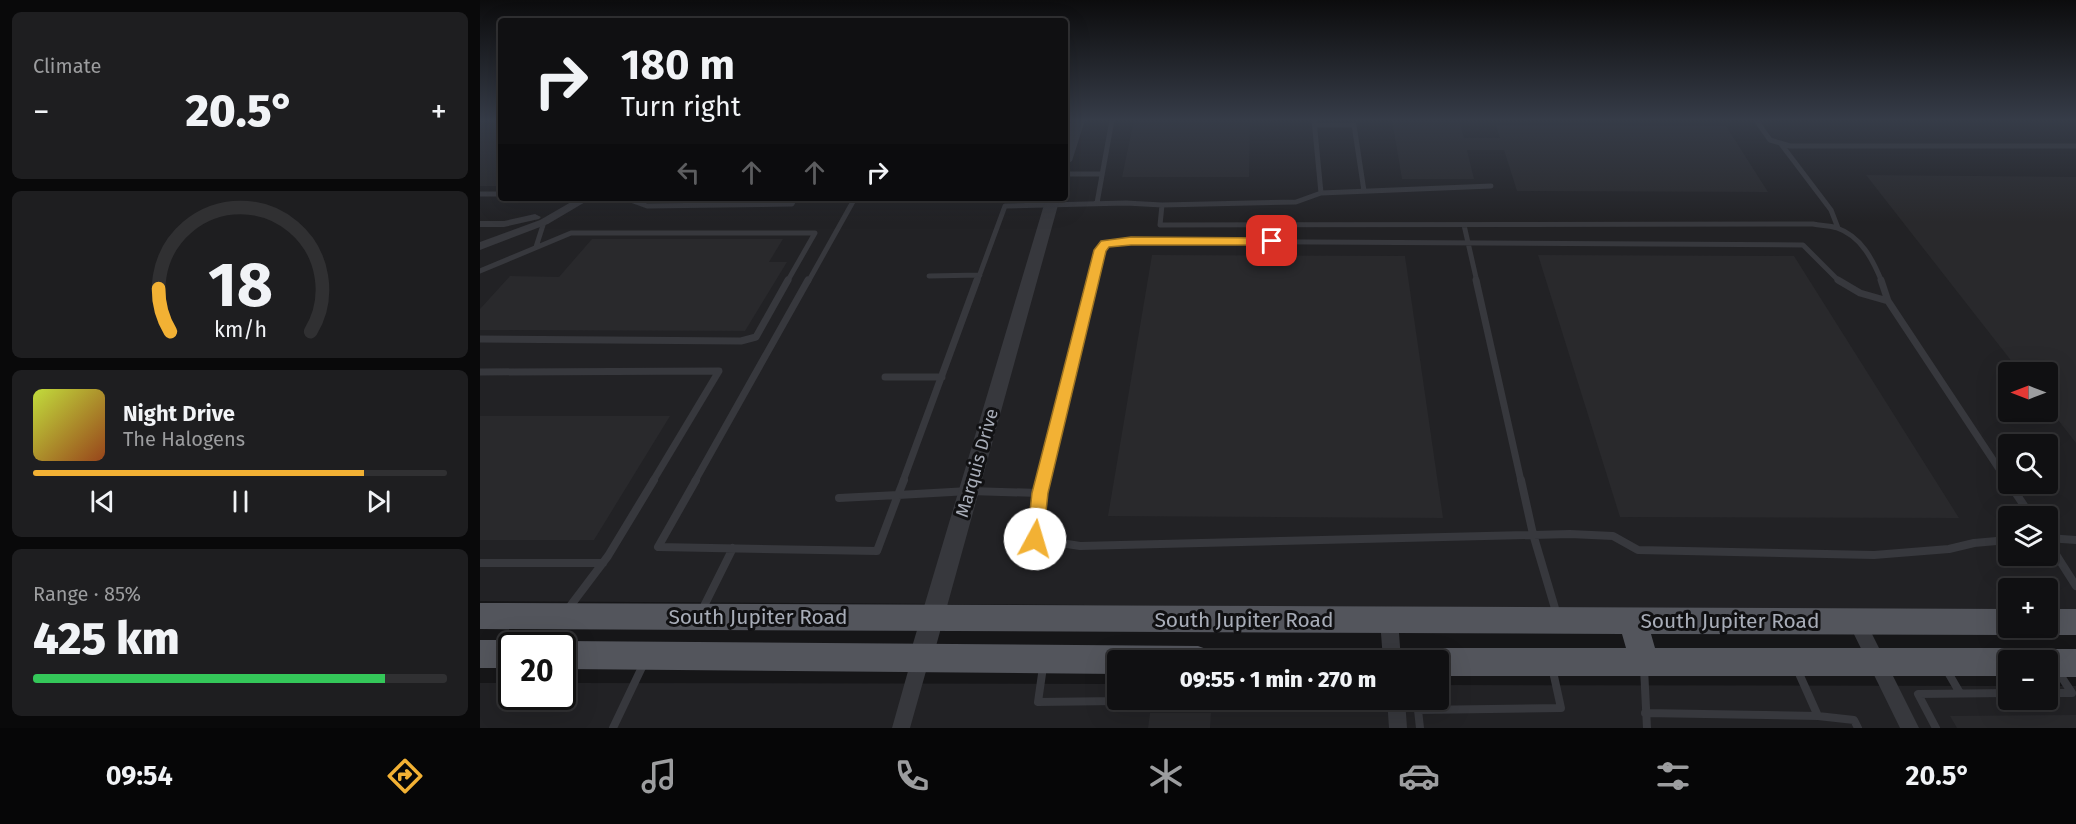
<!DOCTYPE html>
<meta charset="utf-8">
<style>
body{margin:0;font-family:"Fira Sans",sans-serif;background:#1e1e20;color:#f1f3f6;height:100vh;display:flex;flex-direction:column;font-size:22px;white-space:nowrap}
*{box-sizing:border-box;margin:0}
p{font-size:20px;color:#9c9d9f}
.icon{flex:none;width:33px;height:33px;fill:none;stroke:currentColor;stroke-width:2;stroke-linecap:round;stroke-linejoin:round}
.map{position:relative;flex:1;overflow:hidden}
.details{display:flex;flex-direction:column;gap:12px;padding:12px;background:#09090a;width:480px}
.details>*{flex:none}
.hud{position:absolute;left:18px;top:18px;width:570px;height:183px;border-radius:6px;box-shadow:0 6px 24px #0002,0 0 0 2px #303032;background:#101012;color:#f1f3f6;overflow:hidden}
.needle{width:39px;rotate:270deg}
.controls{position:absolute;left:1518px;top:362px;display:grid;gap:12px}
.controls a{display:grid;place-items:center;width:60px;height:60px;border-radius:6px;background:#101012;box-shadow:0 6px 24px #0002,0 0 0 2px #303032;font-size:30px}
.speed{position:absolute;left:18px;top:632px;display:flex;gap:12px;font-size:30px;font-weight:700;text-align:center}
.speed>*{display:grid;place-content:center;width:78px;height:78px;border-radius:50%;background:#101012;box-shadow:0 6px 24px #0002,0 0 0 2px #303032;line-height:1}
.speed .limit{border:3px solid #111;border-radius:9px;background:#fff;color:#111}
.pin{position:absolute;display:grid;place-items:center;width:51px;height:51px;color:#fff;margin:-26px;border-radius:12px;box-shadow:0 3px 9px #0006}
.me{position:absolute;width:66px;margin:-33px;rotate:6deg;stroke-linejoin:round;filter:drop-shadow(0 0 4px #0008)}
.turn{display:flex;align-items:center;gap:21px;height:126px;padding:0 24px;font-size:27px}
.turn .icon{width:78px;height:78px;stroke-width:2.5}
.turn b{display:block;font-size:42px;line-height:51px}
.lanes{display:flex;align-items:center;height:57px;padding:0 24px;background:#0003;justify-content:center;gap:30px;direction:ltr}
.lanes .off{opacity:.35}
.big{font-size:45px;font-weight:800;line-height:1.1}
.details .tile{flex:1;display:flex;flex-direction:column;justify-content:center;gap:9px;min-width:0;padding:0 21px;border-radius:9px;background:#1e1e20}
.details .dial{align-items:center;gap:0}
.dial svg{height:156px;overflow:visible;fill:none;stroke:#303032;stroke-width:7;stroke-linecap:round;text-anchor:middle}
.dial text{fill:#f1f3f6;stroke:none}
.song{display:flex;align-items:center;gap:18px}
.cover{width:72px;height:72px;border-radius:9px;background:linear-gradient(135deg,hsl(70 70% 55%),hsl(20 70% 35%))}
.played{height:6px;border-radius:3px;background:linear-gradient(90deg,#f2b134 80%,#303032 80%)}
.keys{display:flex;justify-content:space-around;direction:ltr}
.heat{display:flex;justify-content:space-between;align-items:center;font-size:33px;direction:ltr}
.charge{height:9px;border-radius:4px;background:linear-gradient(90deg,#34c759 85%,#303032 0)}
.trip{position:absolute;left:627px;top:650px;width:342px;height:60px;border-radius:6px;background:#101012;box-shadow:0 6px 24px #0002,0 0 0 2px #303032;font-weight:800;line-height:60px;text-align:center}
.dock{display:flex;height:96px;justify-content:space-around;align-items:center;background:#060607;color:#9c9d9f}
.dock .icon{width:42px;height:42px}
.dock .current{color:#f2b134}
.dock b{font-size:27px;color:#f1f3f6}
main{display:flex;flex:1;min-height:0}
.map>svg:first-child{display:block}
.built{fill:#222225;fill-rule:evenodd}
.building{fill:#29292c}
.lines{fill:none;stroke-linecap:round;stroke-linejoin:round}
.service-far2{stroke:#37383d;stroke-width:5}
.service-far1{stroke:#37383d;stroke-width:7}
.service{stroke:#37383d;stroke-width:8}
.minor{fill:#37383d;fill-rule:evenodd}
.tertiary{fill:#37383d;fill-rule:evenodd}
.primary{fill:#53555c;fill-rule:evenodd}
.route{fill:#f2b134;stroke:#9d7322;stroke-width:1.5}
.labels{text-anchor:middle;stroke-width:6;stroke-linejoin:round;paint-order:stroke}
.street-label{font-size:18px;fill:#a8adb8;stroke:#111113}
.near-street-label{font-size:21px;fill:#a8adb8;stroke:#111113}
</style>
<main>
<section class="details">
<div class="tile"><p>Climate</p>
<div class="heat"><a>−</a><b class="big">20.5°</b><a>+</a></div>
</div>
<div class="tile dial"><svg viewBox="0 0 100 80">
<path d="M14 69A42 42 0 1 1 86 69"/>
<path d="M14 69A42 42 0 0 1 8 47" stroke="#f2b134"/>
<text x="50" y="56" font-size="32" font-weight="700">18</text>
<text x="50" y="72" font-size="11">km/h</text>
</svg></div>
<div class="tile">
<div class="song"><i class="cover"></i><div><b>Night Drive</b><p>The Halogens</p></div></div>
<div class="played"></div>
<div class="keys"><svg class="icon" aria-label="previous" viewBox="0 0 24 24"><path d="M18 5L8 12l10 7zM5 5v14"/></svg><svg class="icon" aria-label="pause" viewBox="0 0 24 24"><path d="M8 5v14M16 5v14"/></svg><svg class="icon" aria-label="next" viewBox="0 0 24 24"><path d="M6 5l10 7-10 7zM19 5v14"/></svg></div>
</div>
<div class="tile"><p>Range · 85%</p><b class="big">425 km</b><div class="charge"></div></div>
</section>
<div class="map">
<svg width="1596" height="728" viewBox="0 0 1596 728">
<rect width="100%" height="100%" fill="#161618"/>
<!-- built -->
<path class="built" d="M 0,120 L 21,120 L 21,198 L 585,198 L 585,120 L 1596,120 L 1596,612 L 1568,612 L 1568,588 L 1528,588 L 1528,611 L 0,601 ZM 1528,372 L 1568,372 L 1568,411 L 1528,411 ZM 1528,444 L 1568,444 L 1568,483 L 1528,483 ZM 1528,516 L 1568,516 L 1568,555 L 1528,555 Z
M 0,683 L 31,683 L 32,696 L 82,696 L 83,683 L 637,684 L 638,699 L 958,699 L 959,685 L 1528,686 L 1528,699 L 1568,699 L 1568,686 L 1596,686 L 1596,728 L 0,728 Z"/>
<!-- building -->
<path class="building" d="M 0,120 L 21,120 L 21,186 L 0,186 Z
M 654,120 L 770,120 L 769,177 L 642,177 Z
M 912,120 L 979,120 L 984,138 L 1020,138 L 1016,125 L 1246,126 L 1288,192 L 1037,191 L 1024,150 L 987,150 L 994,179 L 922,179 Z
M 1386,175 L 1596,177 L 1596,443 L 1568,407 L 1568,372 L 1540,372 Z
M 112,239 L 303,239 L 289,262 L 307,262 L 265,331 L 0,330 L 0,309 L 30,276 L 79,277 Z
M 672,255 L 925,256 L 963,518 L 628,516 Z
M 1058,255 L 1314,256 L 1479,518 L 1140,517 Z
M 0,416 L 190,416 L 114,540 L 0,540 Z
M 670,713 L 731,713 L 730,728 L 668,728 Z
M 1596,715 L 1596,728 L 1477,728 L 1470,716 Z"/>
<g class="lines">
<!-- service-far2 -->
<path class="service-far2" d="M 1276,120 L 1290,140 L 1310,146 L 1596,146
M 835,125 L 874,125 L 884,191
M 1301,144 L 1351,210 L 1358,228
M 585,174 L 622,174
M 841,193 L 1011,186
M 0,194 L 21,194
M 145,198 L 167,206 L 312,204 L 315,198
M 617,203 L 632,120
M 682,205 L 816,202 L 841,193 L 834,120
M 984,225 L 997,282
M 56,247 L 64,222
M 0,271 L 91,233 L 335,233 L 307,282
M 449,276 L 500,275
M 328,282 L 375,198
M 497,282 L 525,206 L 646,203 L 682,205 L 680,225 L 1333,224 C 1341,226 1349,225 1357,228 C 1381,236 1393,260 1402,282
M 612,282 L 620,250 L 625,244 L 651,241 L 1323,245 L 1360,282"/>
<!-- service-far1 -->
<path class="service-far1" d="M 996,280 L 1041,481
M 1358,280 L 1380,293 L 1408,301 L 1527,481
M 1401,280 L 1408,301
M 0,339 L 261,341 L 276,337 L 308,280
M 0,372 L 239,371 L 173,481
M 405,377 L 462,377
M 215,481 L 328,280
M 423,481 L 497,280
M 563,481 L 612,280"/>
<!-- service -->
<path class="service" d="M 216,480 L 178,547 L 397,551 L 418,495 L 359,498
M 424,480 L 418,495 L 489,491 L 560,493
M 563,480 L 555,539 L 600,546 L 1090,534 L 1133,536 L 1158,550 L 1394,555 L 1469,549 L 1494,543 L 1528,540
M 1041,480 L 1053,534 L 1077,615
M 1526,480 L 1528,483
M 1529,483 L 1551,516
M 1568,538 L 1596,540
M 1568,542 L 1596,586
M 0,563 L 123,563
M 88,609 L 128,556 L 174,480
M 221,612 L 253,548
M 563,667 L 558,702 L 638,701 L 638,699
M 1164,668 L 1167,728
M 1317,669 L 1338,716 L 1374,720 L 1378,728
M 1466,669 L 1480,693
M 1568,693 L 1592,693 L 1577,670
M 1165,713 L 1338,716
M 133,728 L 164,663
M 940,728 L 938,710 L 1081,708 L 1072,667
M 1456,728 L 1438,694 L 1528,693"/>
<!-- minor -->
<path class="minor" d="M 98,198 L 112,198 L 68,224 L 0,250 L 0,242 L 60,220 Z
M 55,214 L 61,217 L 59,219 L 24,227 L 0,227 L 0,221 L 24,221 Z
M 909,612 L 915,614 L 918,620 L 921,660 L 903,660 L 900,620 L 903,614 Z
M 1377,614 L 1383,616 L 1439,728 L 1420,728 L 1368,622 L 1371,616 Z
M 441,649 L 447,651 L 450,657 L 430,728 L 412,728 L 432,657 L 435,651 Z
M 907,699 L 925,699 L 927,728 L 909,728 Z"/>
<!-- tertiary -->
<path class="tertiary" d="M 591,120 L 605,120 L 592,161 L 585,165 L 585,140 Z
M 566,198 L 580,198 L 453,657 L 449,665 L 441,668 L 433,665 L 429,657 Z"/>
<!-- primary -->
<path class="primary" d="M 0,603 L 1528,609 L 1528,627 L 1540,627 L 1538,631 L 1528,635 L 1171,634 L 1175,648 L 1528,648 L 1539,652 L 1542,660 L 1528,660 L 1528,676 L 958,676 L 958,660 L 944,660 L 947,652 L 958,648 L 1146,648 L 1142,634 L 0,629 Z
M 1568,609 L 1596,609 L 1596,635 L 1568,635 L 1558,631 L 1556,627 L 1568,627 Z
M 0,640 L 32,640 L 43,645 L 32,645 L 32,668 L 0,668 Z
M 82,641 L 718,646 L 729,650 L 733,660 L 638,660 L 638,674 L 82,669 L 82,645 L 72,645 Z
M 1568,649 L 1596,649 L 1596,677 L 1568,677 L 1568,660 L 1554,660 L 1557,653 Z"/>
</g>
<!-- sky -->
<linearGradient id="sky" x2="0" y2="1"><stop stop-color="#0c0c0d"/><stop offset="0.54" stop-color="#363c48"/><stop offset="1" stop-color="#363c48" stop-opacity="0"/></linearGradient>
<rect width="1596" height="222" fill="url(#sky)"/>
<!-- route -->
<path class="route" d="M 651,237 L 792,238 L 798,241 L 792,245 L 651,245 L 629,247 L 626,251 L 568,493 L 563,539 L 561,544 L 555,546 L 549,544 L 547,539 L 552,493 L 614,250 L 621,241 Z"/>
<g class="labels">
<!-- street labels -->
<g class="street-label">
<text transform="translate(497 463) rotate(-74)" y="6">Marquis Drive</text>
</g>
<!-- near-street labels -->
<g class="near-street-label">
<text x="278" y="624">South Jupiter Road</text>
<text x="764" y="627">South Jupiter Road</text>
<text x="1250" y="628">South Jupiter Road</text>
</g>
</g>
</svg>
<div class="controls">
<a><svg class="needle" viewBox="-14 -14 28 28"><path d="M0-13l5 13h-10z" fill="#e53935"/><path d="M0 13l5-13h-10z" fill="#9c9d9f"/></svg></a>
<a><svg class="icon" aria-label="search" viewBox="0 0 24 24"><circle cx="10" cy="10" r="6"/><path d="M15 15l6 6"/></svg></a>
<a><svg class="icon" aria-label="layers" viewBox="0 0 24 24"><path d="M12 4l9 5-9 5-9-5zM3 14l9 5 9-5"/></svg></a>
<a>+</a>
<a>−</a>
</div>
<div class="speed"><div class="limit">20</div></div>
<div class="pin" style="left:792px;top:241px;background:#d93025"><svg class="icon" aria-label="arrive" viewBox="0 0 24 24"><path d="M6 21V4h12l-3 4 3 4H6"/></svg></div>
<svg class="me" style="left:555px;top:539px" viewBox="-20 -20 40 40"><circle r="19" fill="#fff"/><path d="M0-13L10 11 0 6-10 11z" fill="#f2b134"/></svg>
<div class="trip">09:55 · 1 min · 270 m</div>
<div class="hud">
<div class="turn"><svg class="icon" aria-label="right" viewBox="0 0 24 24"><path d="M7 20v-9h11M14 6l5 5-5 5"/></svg><div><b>180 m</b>Turn right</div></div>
<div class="lanes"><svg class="icon off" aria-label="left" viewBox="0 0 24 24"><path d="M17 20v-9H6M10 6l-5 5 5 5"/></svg><svg class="icon off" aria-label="ahead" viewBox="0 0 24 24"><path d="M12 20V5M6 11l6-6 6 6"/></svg><svg class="icon off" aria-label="ahead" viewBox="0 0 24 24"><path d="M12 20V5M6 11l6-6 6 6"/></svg><svg class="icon" aria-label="right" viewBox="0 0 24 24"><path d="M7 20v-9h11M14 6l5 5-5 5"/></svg></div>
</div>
</div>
</main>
<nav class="dock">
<b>09:54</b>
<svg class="icon current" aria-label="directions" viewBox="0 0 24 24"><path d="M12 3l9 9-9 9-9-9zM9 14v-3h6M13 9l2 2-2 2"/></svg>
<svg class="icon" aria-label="music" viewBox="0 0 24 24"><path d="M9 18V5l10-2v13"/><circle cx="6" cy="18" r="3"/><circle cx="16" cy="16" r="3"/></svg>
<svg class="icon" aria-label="phone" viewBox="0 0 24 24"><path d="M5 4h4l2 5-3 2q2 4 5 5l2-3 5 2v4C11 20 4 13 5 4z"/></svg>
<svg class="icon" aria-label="climate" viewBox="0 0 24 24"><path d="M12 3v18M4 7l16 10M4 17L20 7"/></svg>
<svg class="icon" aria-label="car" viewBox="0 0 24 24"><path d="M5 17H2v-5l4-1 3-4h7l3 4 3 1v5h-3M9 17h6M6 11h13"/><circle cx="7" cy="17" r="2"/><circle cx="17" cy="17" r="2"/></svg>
<svg class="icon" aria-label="filters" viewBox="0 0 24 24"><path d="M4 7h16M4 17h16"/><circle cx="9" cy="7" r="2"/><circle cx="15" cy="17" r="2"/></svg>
<b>20.5°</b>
</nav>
